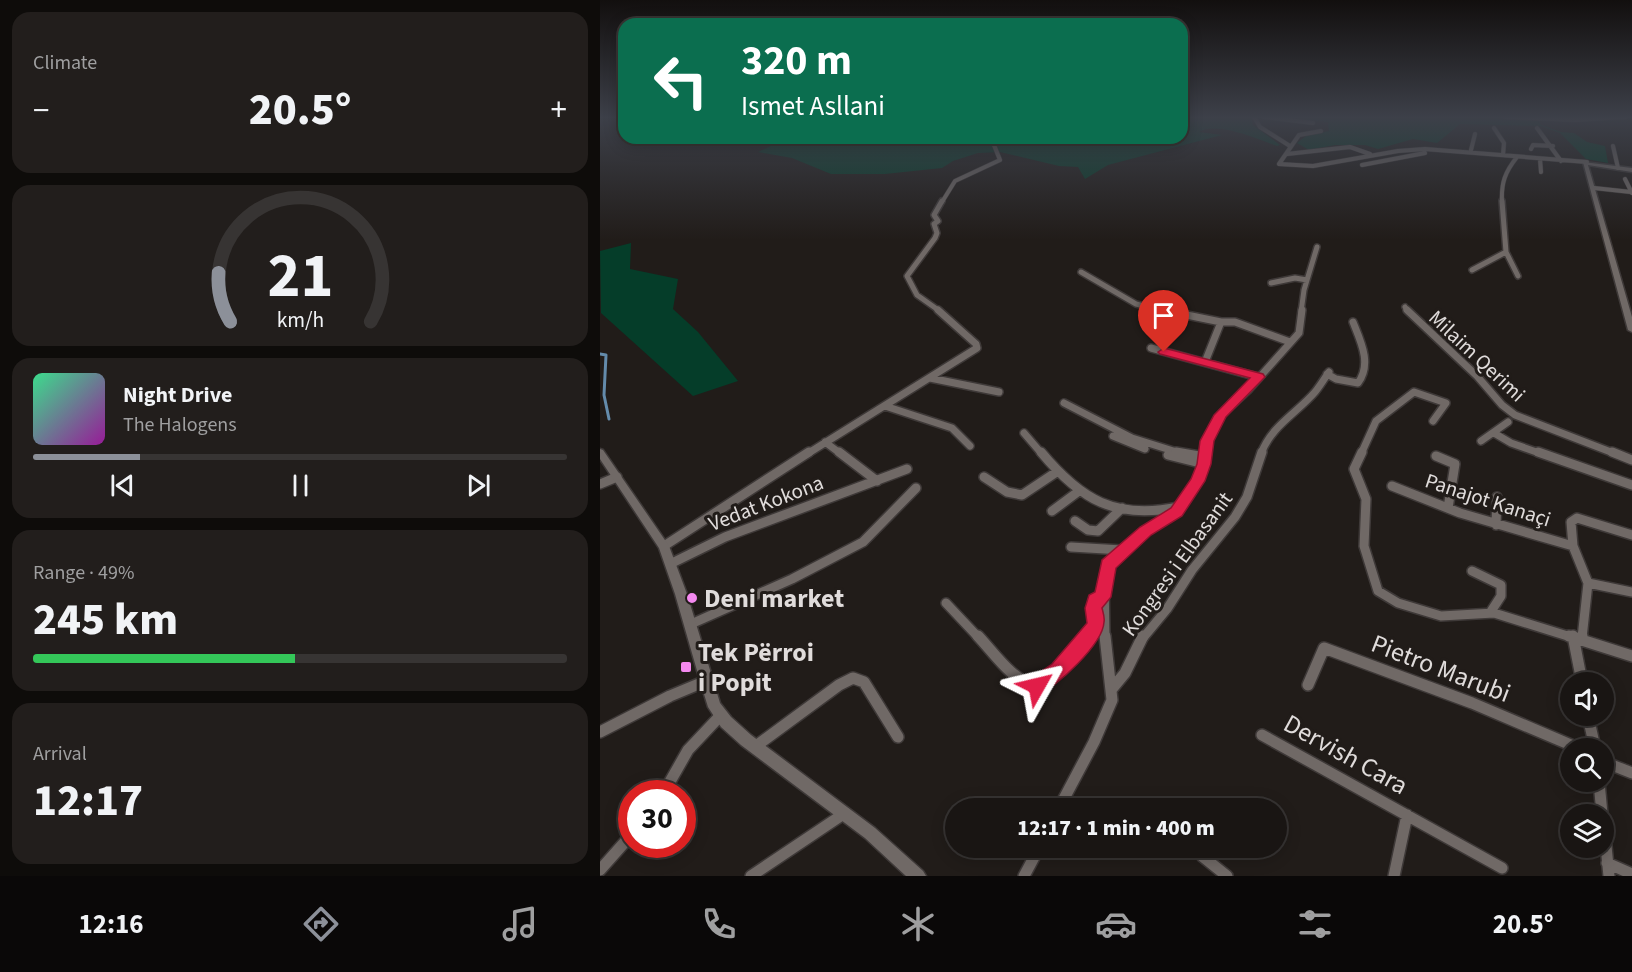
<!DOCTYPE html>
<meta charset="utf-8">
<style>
body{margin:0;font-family:"Source Sans 3",sans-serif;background:#221e1c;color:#f1f3f6;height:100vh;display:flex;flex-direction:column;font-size:22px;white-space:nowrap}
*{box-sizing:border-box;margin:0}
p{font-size:20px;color:#9f9fa0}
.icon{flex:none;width:33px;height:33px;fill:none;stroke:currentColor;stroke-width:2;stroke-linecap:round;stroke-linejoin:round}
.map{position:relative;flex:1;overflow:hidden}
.side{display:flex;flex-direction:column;gap:12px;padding:12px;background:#0e0c0a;width:600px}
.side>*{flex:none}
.hud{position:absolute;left:18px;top:18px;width:570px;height:126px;border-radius:18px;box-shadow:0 3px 15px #0003,0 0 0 2px #373433;background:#0b6e4f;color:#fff;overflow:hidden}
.controls{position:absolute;left:960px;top:672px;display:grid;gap:12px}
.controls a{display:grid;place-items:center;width:54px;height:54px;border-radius:50%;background:#191513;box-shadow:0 3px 15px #0003,0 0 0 2px #373433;font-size:30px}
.speed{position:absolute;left:18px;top:780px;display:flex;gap:12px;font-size:30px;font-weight:700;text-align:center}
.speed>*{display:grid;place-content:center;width:78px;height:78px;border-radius:50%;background:#191513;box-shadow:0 3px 15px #0003,0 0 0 2px #373433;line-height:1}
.speed .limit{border:9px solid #d22;background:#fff;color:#111}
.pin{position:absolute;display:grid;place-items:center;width:51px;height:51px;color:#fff;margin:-62px -26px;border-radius:50% 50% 50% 0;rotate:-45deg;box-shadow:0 0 6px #0007}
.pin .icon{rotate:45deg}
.me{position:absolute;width:66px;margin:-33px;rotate:53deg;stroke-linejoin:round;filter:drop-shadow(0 0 4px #0008)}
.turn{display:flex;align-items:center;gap:21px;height:126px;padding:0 24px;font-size:27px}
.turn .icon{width:78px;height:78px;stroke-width:2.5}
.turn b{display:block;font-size:42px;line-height:51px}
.big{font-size:45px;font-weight:800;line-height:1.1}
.side .widget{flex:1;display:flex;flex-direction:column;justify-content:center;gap:9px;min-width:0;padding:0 21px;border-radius:18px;background:#221e1c}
.side .dial{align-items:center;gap:0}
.dial svg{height:156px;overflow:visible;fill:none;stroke:#373433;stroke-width:7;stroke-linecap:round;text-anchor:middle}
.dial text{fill:#f1f3f6;stroke:none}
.song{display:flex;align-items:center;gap:18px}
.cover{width:72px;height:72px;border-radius:9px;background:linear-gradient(135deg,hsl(150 70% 55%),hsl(300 70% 35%))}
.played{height:6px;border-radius:3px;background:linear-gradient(90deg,#8c9099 20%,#373433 20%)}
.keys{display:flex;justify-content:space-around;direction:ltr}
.heat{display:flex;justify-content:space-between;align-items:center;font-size:33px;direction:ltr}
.charge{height:9px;border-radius:4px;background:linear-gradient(90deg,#34c759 49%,#373433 0)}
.trip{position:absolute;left:345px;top:798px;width:342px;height:60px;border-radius:30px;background:#191513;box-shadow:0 3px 15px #0003,0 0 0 2px #373433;font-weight:800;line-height:60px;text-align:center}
.dock{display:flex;height:96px;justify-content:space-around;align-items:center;background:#0a0808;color:#9f9fa0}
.dock .icon{width:42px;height:42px}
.dock .on{color:#8c9099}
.dock b{font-size:27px;color:#f1f3f6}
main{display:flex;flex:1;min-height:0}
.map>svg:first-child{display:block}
.green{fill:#053d29}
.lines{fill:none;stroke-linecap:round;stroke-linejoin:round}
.stream{stroke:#648bab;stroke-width:3}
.minor-far4-casing{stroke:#3e3938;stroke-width:5}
.minor-far3-casing{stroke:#3e3938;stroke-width:8}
.minor-far2-casing{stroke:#3e3938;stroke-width:10}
.minor-far1-casing{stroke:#3e3938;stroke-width:12}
.minor-casing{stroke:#3e3938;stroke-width:14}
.tertiary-casing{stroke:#3e3938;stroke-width:3}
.minor-far4{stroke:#706966;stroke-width:4}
.minor-far3{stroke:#706966;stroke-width:5}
.minor-far2{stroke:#706966;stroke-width:7}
.minor-far1{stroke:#706966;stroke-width:9}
.minor{stroke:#706966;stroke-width:11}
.tertiary{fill:#706966;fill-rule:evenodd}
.route{fill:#e11d48;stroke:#92132f;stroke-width:1.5}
.poi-dot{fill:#f489ef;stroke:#211c19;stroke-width:2}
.labels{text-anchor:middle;stroke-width:6;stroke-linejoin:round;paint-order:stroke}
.street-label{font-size:21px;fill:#e0dcdb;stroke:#211c19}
.near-poi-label{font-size:26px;font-weight:bold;fill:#e0dcdb;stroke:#211c19;text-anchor:start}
.near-street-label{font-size:26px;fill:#e0dcdb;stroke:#211c19}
</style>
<main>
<section class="side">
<div class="widget"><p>Climate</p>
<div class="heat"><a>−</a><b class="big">20.5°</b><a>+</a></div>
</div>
<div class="widget dial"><svg viewBox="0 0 100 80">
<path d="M14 69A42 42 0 1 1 86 69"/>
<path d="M14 69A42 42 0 0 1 8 44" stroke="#8c9099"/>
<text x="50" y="56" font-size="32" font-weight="700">21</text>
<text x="50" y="72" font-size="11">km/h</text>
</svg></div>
<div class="widget">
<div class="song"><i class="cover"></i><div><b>Night Drive</b><p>The Halogens</p></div></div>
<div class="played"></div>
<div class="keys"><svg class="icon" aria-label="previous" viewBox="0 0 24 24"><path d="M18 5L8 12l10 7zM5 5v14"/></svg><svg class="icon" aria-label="pause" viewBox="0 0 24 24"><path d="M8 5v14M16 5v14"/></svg><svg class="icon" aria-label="next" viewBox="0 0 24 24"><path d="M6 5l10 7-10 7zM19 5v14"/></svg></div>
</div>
<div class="widget"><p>Range · 49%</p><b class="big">245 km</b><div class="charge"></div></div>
<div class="widget"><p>Arrival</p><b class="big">12:17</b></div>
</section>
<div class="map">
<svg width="1032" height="876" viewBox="0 0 1032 876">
<rect width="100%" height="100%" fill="#211c19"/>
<!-- green -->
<path class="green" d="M 582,117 L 651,117 L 653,125 L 680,145 L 677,146 C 657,139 617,121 599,132 L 622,135 L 508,165 L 485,179 L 478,167 L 459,166 L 400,152 L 378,153 L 353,161 L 342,168 L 285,174 L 231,174 L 192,158 L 158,152 L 184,140 L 582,138 Z
M 685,117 L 890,117 L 939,121 L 941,125 L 961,132 L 974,133 L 987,142 L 1005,146 L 1008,163 L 986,159 L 960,133 L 941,126 L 860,124 L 837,143 L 813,139 L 778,149 L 765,145 L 735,145 L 709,150 L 697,143 L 706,136 L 729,131 L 728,122 Z
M 31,243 L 30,269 L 78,279 L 73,309 L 98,332 L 138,381 L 93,396 L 1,313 L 0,251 Z"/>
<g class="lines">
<!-- stream -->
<path class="stream" d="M 0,354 L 6,355 L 4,395 L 9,419"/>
<!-- minor-far4 casing -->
<g class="minor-far4-casing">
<path id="minor-far4" d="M 654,117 L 660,127 L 690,146
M 664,117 L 713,123
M 905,117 L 975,120 L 1025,117
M 894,128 L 904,143 L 903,155
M 937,128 L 961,161
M 721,131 L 699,135 L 679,164 L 713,166 L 798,151 L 825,149 L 987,162
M 1013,146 L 1018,168
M 931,149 L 933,145 L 953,146
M 871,150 L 875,134
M 687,154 L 750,147 L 770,154
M 940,159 L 941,172
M 762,165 L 825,153
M 1025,179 L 1032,193
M 994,188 L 1031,192
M 342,202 L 355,181 L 400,160 L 394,145 L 394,138
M 902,202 C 901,183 905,172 917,157"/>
</g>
<!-- minor-far3 casing -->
<g class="minor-far3-casing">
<path id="minor-far3" d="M 902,201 L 906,252 L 918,276
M 872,270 L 906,252
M 481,272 L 536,304 L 568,312
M 671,283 L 695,278 L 707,280
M 805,307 L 808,312
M 341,312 L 317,295 L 307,276 L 335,238 L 337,233 L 334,224 L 338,221 L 334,215 L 342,201
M 701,312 L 704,290 L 717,247"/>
</g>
<!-- minor-far2 casing -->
<g class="minor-far2-casing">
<path id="minor-far2" d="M 562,310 L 621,322 L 635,322 L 690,342
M 807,310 L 877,376 L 902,405 L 915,415 L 1016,454
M 551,348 L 658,377
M 605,362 L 621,322
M 727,374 L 736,379 L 758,383 C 772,364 761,342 753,322
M 330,378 L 399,392
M 464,403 L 532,438 L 583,454
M 285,406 L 352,428 L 370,446
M 424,433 L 442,454
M 894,433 L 911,443 L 942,454
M 513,436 L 545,449
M 881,441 L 908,422
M 225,442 L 241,454
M 207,454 L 377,348 L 376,344 L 338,310
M 605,454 L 607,441 L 621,415 L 649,389 L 699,333 L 702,310
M 661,454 C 671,426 697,413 715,392 C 720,386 724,379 729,372
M 761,454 L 776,421 L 814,392 L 846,403 L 833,421"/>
</g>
<!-- minor-far1 casing -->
<g class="minor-far1-casing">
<path id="minor-far1" d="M 239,452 L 277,481
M 441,452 C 481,500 515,520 579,507
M 576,452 L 605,457
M 762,452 L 754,469 L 766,499 L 764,546 L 778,591 L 798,603 L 841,616 L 894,613 L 974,638
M 938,452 L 1032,485
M 1012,452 L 1032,460
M 568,455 L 604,464
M 836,456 L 855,464 L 848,508
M 384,477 L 407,492 L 422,495 L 458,471
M 0,484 L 17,477
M 792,486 L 860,513 L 973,546
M 452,511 L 479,491
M 475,521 L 488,530 L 498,531 L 522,508
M 896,525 L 897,497
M 64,546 L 209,452
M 471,547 L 522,550
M 70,564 L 125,537 L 307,469
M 872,571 L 901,585 L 901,596 L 890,613
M 988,583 L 1032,592
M 346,603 L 379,638
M 91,624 L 192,579 L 263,542 L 316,488
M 489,638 L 495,624 L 495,600 L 503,597 L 504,592
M 505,638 L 504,576 L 508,565 L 546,531 L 577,512 L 598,481 L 606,452
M 543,638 L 567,609 L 592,570 L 635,517 L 647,497 L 662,452
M 982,638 L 988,583 L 973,546 L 971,522 L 977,518 L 1032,535"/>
</g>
<!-- minor casing -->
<g class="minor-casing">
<path id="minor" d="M 378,636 C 395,654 413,682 437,686 L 462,668 L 490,636
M 969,636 L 1032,656
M 973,636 L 982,682
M 982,639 L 982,636
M 708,685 L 724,648 L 872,703 L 978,748
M 511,690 L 525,673 L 543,636
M 988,716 L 995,748
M 0,732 L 70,696 L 106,681
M 662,735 L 902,868
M 156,746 L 239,685 L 253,678 L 264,682 L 298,737
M 1004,762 L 1032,773
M 999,782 L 1002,814
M 63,794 L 88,750 L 121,715
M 459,808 L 494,742 L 512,700 L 505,636
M 1004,826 L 1009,876
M 602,856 L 627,876
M 1007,863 L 1032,874
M 0,870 L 32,834
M 151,876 L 245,813
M 424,876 L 439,848
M 794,876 L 807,815"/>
</g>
<!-- tertiary casing -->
<g class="tertiary-casing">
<path id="tertiary" d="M 983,162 L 1032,168 L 1032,172 L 988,165 L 1032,317 L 1032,332 L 1028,330 Z
M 0,449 L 3,450 L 69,546 L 87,594 L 120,703 L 131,717 L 151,735 L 275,828 L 323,871 L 326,876 L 306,876 L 265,838 L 141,745 L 121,727 L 108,707 L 100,681 L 75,594 L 59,548 L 0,459 Z"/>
</g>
<!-- minor-far4 -->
<use href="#minor-far4" class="minor-far4"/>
<!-- minor-far3 -->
<use href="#minor-far3" class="minor-far3"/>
<!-- minor-far2 -->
<use href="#minor-far2" class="minor-far2"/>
<!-- minor-far1 -->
<use href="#minor-far1" class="minor-far1"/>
<!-- minor -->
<use href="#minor" class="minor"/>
<!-- tertiary -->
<use href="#tertiary" class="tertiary"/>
</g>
<!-- sky -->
<linearGradient id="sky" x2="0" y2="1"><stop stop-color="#120f0e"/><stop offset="0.49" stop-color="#3d4049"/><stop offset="1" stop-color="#3d4049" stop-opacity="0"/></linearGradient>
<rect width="1032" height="240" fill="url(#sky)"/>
<!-- route -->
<path class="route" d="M 564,348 L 663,374 L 665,377 L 626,417 L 614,441 L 611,464 L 605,481 L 582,516 L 551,535 L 516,568 L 511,597 L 502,608 C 503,612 505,618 504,622 C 503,644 457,687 437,695 L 430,692 L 428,686 L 430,679 L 452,664 L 487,623 L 485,608 L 489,595 L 495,592 L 502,560 L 540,527 L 571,508 L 591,479 L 597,464 L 600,441 L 614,415 L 650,378 L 560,354 L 558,352 Z"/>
<!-- markers -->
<g class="poi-dot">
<circle cx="92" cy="598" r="6"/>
<rect x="80" y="661" width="12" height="12" rx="3"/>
</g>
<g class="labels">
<!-- street labels -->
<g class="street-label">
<text transform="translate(877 356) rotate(43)" y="7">Milaim Qerimi</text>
<text transform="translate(888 500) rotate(18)" y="7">Panajot Kanaçi</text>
<text transform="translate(166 503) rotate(-21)" y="7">Vedat Kokona</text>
<text transform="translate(577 564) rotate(-54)" y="7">Kongresi i Elbasanit</text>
</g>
<!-- near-poi labels -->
<g class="near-poi-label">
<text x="104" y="607">Deni market</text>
<text x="98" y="661">Tek Përroi<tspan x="98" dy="30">i Popit</tspan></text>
</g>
<!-- near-street labels -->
<g class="near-street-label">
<text transform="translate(841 668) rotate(21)" y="9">Pietro Marubi</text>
<text transform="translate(746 754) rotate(29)" y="9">Dervish Cara</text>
</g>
</g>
</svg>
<div class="controls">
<a><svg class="icon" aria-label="sound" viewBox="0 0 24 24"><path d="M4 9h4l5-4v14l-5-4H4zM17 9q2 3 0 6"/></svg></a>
<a><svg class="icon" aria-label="search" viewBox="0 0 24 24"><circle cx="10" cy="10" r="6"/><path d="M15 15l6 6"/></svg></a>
<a><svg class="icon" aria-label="layers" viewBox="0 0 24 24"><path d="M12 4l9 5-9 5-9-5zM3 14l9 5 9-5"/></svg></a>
</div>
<div class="speed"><div class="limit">30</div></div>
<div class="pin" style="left:564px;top:352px;background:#d93025"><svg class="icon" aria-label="arrive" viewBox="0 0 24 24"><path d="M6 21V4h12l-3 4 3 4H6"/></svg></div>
<svg class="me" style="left:437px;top:686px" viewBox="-20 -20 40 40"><path d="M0-17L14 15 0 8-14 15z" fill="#e11d48" stroke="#fff" stroke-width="4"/></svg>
<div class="trip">12:17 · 1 min · 400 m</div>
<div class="hud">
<div class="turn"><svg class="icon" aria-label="left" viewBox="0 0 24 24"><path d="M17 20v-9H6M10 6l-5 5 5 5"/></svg><div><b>320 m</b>Ismet Asllani</div></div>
</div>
</div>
</main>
<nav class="dock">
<b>12:16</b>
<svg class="icon on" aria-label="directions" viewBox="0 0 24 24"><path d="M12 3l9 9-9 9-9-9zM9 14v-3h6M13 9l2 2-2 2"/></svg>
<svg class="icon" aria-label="music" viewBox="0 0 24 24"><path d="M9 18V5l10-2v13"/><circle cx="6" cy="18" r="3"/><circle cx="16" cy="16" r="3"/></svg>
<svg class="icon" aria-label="phone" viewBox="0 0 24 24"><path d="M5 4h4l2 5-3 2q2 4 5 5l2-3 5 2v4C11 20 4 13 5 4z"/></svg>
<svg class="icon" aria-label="climate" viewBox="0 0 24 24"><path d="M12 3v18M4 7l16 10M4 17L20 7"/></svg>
<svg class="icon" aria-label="car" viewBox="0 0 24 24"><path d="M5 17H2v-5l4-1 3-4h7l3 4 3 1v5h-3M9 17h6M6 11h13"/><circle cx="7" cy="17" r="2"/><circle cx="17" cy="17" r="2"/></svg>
<svg class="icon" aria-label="filters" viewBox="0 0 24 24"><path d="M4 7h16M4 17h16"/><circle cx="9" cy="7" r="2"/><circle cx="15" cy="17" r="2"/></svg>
<b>20.5°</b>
</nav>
